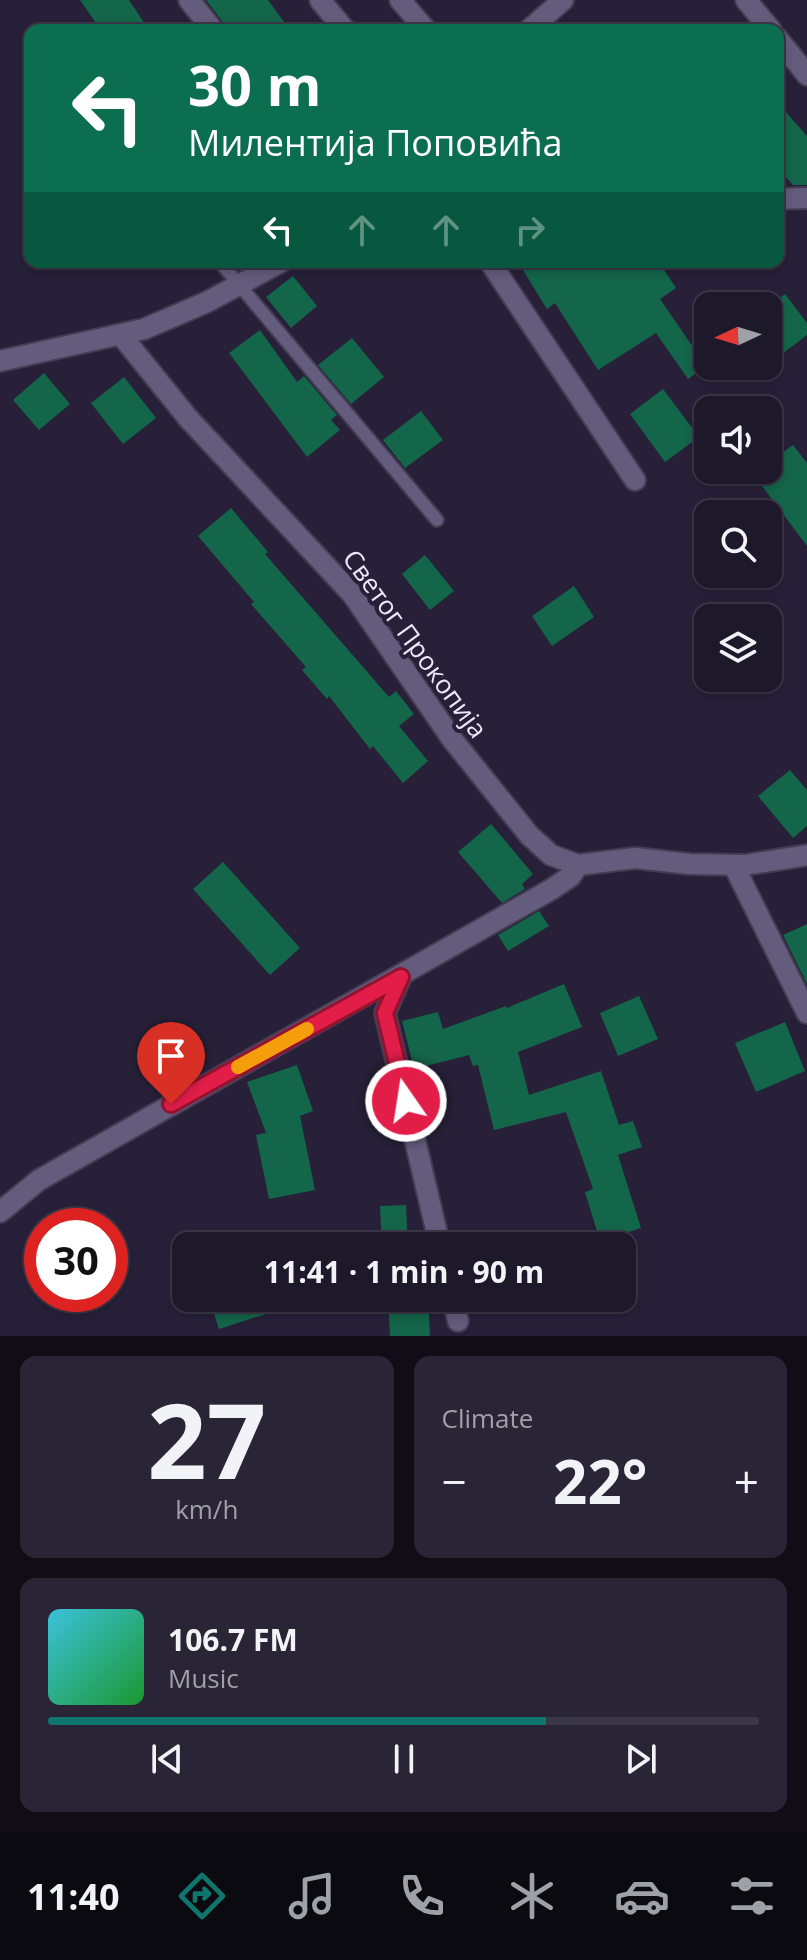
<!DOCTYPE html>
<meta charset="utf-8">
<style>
body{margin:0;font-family:"Open Sans",sans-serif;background:#2a2536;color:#f1f3f6;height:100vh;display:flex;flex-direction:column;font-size:30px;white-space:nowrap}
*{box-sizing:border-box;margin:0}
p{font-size:26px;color:#a0a0a8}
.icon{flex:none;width:44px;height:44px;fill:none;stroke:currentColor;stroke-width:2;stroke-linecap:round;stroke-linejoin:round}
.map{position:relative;height:1336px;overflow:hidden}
.drawer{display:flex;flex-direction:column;gap:20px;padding:20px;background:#100d17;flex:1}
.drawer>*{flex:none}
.top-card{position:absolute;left:24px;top:24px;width:760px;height:244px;border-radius:16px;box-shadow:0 4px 12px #0003,0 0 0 2px #3b3747;background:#0b6e4f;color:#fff;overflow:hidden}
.needle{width:52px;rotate:266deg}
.tools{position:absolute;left:694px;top:292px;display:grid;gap:16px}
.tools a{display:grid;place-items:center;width:88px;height:88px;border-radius:16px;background:#1d182a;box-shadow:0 4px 12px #0003,0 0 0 2px #3b3747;font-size:40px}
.speed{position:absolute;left:24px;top:1208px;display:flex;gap:16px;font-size:40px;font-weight:700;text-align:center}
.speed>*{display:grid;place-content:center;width:104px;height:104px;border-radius:50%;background:#1d182a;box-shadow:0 4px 12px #0003,0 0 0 2px #3b3747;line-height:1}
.speed .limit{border:12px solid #d22;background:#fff;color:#111}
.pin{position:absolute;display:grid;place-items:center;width:68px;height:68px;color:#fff;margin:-82px -34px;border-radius:50% 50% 50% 0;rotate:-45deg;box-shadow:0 0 8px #0007}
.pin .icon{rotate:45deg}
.me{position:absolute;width:88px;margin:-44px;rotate:347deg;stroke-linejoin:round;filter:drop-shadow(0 0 6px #0008)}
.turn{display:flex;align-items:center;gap:28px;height:168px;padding:0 32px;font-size:36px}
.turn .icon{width:104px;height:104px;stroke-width:2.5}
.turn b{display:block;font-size:56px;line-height:68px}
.lanes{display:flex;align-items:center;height:76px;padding:0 32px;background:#0003;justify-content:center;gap:40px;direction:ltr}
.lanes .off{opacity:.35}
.big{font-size:60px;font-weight:700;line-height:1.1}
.drawer .tile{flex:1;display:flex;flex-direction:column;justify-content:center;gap:12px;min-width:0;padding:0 28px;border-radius:16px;background:#2a2536}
.drawer .dial{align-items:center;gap:0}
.dial b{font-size:104px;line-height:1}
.song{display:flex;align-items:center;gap:24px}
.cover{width:96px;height:96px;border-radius:12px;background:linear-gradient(135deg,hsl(190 70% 55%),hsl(130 70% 35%))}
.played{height:8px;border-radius:4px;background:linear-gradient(90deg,#0f766e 70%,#3b3747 70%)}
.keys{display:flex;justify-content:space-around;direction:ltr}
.heat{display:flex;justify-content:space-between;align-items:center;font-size:44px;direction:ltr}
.drawer .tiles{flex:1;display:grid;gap:20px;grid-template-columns:1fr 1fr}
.tile:last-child{grid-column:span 2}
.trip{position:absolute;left:172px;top:1232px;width:464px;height:80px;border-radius:16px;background:#1d182a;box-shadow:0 4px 12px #0003,0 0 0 2px #3b3747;font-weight:700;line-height:80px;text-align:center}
.menu{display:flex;height:128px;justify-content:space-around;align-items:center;background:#0c0a11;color:#a0a0a8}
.menu .icon{width:56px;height:56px}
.menu .current{color:#0f766e}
.menu b{font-size:36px;color:#f1f3f6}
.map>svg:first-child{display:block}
.building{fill:#14664a}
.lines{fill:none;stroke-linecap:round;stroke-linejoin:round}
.service-casing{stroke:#433c53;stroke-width:16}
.minor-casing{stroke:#433c53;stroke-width:24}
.service{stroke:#645c7c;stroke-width:12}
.minor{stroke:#645c7c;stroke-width:20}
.route-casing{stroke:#92132f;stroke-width:20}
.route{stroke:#e11d48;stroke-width:14}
.slow{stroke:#f59e0b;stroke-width:14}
.labels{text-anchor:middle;stroke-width:8;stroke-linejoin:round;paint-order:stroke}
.street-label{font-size:26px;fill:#ece9f9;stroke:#272038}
</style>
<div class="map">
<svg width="807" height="1336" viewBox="0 0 807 1336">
<rect width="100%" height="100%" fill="#272038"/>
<!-- building -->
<path class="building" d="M 80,0 L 129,0 L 149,30 L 101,30 Z
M 206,0 L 268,0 L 290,30 L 226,30 L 223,22 Z
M 778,103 L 807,136 L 807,185 L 793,185 L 778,168 Z
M 518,262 L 659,262 L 676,288 L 660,299 L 706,366 L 688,379 L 656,333 L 598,370 L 555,303 L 547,309 Z
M 293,276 L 317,306 L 291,328 L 266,297 Z
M 785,294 L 807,323 L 807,335 L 782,354 L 768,336 L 768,307 Z
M 260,330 L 297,382 L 304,376 L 337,415 L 331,420 L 340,430 L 307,457 L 229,353 Z
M 352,338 L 384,377 L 351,404 L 318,365 Z
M 44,373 L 70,404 L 39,430 L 13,400 Z
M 124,377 L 156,418 L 123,444 L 91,403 Z
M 663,389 L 699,437 L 665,462 L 630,414 Z
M 421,411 L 443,440 L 405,468 L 383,440 Z
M 793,445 L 807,463 L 807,546 L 753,474 L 759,470 L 768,470 L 768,463 Z
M 231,508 L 268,552 L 265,554 L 389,697 L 396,691 L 414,714 L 399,726 L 428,761 L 403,783 L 373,746 L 370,749 L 329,696 L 327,699 L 302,670 L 306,667 L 251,604 L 254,602 L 198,536 Z
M 425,555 L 454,591 L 430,610 L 402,574 Z
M 574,586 L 594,617 L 552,646 L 532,616 Z
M 790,770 L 807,790 L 807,826 L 793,838 L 758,796 Z
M 491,824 L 533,874 L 522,884 L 525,889 L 502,903 L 458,852 Z
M 223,862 L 300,948 L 270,975 L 193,889 Z
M 539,911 L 549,926 L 508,951 L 498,935 Z
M 807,924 L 807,984 L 783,935 Z
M 564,984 L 582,1027 L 518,1052 L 529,1095 L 601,1071 L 619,1125 L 633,1121 L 642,1147 L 618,1155 L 641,1228 L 600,1241 L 585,1192 L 593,1189 L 566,1112 L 494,1130 L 478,1065 L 473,1066 L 469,1055 L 414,1069 L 402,1021 L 438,1012 L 443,1029 L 506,1006 L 507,1008 Z
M 639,996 L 658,1039 L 618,1056 L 600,1013 Z
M 785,1022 L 805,1071 L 756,1092 L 735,1043 Z
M 297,1065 L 313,1111 L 300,1116 L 315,1190 L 269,1199 L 256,1135 L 266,1133 L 247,1082 Z
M 406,1205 L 408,1246 L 382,1246 L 380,1206 Z
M 209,1298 L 300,1298 L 300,1303 L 219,1329 Z
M 388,1298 L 428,1298 L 430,1336 L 390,1336 Z"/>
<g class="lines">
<!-- service casing -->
<g class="service-casing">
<path id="service" d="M 220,262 L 437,520"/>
</g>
<!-- minor casing -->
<g class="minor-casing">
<path id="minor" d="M 189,0 L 213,30
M 320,0 L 345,30
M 400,0 L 426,30
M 746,0 L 771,30
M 529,30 L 563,0
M 778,39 L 807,75
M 778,199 L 807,198
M 490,262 L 635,480
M 121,335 L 188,418 L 353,595 L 452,739 L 529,835 L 551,855 L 578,865
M 0,361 L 144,329 L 207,302 L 281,262
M 734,866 L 807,1013
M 401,977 L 385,1013 L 440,1246
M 0,1212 L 39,1180 L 552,889 L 571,876 L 578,865 L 635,858 L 690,864 L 745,865 L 807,855
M 453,1298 L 458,1321"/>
</g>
<!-- service -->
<use href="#service" class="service"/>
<!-- minor -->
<use href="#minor" class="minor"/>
</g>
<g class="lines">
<!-- route casing -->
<g class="route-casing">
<path id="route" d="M 171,1104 L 401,977 L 385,1013 L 406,1101"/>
</g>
<!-- route -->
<use href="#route" class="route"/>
<!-- slow -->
<path class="slow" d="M 238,1067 L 307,1029"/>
</g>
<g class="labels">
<!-- street labels -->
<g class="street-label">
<text transform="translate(415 644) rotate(54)" y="9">Светог Прокопија</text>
</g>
</g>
</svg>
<div class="tools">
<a><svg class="needle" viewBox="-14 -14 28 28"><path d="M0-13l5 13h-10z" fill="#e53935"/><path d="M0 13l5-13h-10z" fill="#a0a0a8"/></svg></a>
<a><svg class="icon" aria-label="sound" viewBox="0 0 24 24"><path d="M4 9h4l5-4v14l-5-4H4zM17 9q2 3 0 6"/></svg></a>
<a><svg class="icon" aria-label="search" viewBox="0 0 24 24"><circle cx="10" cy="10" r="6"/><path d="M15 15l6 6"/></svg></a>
<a><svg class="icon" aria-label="layers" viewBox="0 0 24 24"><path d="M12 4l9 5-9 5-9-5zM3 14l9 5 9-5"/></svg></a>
</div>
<div class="speed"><div class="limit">30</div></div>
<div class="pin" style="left:171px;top:1104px;background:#d93025"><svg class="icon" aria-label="arrive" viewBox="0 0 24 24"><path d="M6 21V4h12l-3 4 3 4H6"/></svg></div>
<svg class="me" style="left:406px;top:1101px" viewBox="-20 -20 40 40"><circle r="17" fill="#e11d48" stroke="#fff" stroke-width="3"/><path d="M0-11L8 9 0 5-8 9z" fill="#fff"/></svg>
<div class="trip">11:41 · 1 min · 90 m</div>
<div class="top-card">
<div class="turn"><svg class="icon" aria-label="left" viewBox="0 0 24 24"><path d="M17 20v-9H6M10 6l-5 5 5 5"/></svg><div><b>30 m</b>Милентија Поповића</div></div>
<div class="lanes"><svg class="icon" aria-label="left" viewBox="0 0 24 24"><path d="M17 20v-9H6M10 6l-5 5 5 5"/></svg><svg class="icon off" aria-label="ahead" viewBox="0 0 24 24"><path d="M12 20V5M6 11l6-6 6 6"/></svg><svg class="icon off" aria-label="ahead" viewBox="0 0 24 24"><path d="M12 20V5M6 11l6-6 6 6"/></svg><svg class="icon off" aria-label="right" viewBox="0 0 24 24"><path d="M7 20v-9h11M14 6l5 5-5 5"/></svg></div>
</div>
</div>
<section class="drawer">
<div class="tiles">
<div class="tile dial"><b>27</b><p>km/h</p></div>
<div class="tile"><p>Climate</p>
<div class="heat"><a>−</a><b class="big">22°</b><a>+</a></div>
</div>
<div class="tile">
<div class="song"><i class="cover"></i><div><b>106.7 FM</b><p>Music</p></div></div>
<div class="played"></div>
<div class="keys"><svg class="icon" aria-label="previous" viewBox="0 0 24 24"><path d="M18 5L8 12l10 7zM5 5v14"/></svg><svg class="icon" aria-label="pause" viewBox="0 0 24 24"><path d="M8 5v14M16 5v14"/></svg><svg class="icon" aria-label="next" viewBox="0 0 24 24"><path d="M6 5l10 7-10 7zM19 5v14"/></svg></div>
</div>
</div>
</section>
<nav class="menu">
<b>11:40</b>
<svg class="icon current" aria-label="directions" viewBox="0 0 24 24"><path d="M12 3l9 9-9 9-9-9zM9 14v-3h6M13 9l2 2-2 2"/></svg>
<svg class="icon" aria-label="music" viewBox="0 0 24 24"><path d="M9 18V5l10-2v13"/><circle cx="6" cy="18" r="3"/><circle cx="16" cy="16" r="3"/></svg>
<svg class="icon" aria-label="phone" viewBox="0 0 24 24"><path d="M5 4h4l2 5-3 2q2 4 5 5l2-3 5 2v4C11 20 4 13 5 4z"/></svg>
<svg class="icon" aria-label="climate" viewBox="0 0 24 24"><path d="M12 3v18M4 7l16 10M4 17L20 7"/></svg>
<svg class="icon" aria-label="car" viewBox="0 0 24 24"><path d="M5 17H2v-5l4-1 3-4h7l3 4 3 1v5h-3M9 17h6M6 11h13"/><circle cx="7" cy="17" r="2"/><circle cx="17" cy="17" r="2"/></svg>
<svg class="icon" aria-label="filters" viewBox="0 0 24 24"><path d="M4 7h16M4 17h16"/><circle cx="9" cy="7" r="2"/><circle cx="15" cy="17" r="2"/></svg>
</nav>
